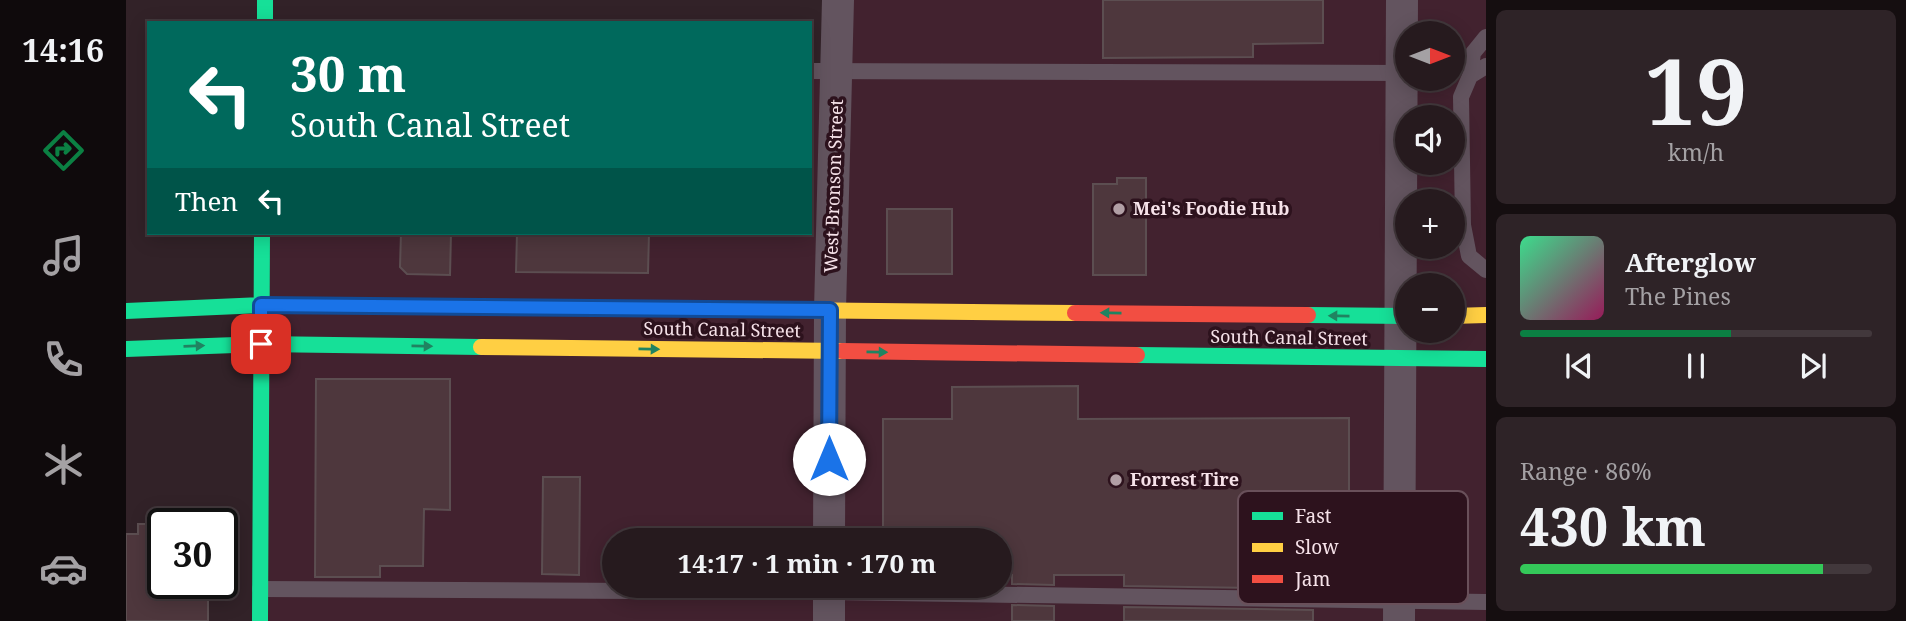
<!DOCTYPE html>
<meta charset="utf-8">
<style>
body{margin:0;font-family:"Noto Serif",serif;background:#2e2327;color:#f1f3f6;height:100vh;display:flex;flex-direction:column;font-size:26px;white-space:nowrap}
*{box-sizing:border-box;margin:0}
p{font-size:23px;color:#a4a1a4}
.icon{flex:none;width:38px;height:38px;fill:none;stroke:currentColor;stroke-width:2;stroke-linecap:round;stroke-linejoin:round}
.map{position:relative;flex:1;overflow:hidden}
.panel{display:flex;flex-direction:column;gap:10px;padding:10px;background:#150e10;width:420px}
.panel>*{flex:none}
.top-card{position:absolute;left:21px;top:21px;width:665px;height:214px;border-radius:0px;box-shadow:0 4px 18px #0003,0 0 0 2px #42383c;background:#00695c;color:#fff;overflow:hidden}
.needle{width:46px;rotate:90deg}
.controls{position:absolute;left:1269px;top:21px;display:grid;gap:14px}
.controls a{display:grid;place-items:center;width:70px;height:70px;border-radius:50%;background:#261a1e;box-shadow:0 4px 18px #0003,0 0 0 2px #42383c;font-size:35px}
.speed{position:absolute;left:21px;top:508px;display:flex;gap:14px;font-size:35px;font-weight:700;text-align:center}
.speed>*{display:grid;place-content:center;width:91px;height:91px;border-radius:50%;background:#261a1e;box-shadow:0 4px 18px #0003,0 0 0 2px #42383c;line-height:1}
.speed .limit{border:4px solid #111;border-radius:10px;background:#fff;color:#111}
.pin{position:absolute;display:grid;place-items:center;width:60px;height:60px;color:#fff;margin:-30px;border-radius:14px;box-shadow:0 4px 10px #0006}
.me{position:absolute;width:77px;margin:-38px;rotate:0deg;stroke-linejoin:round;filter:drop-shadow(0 0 5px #0008)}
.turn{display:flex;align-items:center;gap:24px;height:147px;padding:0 28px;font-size:32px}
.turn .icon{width:91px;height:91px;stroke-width:2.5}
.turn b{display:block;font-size:49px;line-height:60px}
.then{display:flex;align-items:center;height:66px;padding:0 28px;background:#0003;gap:14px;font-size:26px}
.big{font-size:52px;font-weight:700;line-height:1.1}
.panel .widget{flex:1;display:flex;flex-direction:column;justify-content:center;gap:10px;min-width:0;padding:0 24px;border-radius:10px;background:#2e2327}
.panel .dial{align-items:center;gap:0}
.dial b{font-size:91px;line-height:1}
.song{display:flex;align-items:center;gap:21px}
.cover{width:84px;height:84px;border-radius:10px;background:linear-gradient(135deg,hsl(150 70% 55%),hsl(330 70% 35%))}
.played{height:7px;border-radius:4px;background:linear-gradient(90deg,#0b8043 60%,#42383c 60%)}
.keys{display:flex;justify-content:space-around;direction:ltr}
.charge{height:10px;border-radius:5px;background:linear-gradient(90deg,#34c759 86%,#42383c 0)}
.trip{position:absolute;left:476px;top:528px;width:410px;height:70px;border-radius:35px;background:#261a1e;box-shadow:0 4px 18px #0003,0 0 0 2px #42383c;font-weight:700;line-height:70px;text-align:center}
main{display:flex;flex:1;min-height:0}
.dock{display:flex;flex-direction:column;width:126px;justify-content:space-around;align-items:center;background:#0f0a0c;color:#a4a1a4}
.dock .icon{width:49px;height:49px}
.dock .on{color:#0b8043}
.dock b{font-size:32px;color:#f1f3f6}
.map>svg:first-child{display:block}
.built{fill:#42222f;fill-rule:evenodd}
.building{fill:#4e373d;stroke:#5c4e51;stroke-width:2}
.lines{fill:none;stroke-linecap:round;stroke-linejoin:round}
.lane{stroke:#63545f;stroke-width:16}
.street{stroke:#63545f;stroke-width:32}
.fast{stroke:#16e098;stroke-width:16}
.slow{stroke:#ffcf43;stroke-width:16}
.jam{stroke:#f24e42;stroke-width:16}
.oneway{fill:#208361}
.route-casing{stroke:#114b97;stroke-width:18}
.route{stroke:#1a73e8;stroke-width:12}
.poi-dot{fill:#b19fa5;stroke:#2d121d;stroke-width:2.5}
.labels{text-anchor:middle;stroke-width:7;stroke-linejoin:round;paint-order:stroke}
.street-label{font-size:18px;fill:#f6e2e9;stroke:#2d121d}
.poi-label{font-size:18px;font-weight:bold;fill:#f6e2e9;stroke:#2d121d;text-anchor:start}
.key{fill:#2d121d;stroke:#69505a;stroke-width:2}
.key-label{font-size:19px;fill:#f6e2e9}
</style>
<main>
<nav class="dock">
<b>14:16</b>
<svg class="icon on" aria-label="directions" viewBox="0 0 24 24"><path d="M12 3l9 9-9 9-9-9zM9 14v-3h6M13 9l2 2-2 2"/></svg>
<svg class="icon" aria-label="music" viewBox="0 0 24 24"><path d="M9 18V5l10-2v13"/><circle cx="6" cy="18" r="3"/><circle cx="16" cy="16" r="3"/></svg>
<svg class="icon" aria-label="phone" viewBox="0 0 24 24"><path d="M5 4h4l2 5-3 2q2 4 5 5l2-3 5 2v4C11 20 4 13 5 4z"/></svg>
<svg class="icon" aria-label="climate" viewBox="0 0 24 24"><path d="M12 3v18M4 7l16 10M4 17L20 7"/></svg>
<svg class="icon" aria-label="car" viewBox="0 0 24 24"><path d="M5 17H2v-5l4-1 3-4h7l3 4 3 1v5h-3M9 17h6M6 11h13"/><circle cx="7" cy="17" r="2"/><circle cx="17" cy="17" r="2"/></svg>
</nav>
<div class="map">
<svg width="1360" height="621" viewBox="0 0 1360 621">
<rect width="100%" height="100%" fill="#322228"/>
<!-- built -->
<path class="built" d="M 712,0 L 1360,0 L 1360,621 L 134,621 L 136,233 L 684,233 L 684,71 L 712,70 ZM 1281,33 L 1326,33 L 1326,79 L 1281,79 ZM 1281,117 L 1326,117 L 1326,163 L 1281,163 ZM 1281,201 L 1326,201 L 1326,247 L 1281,247 ZM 1281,285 L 1326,285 L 1326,331 L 1281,331 ZM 488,541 L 873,541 L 873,586 L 488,586 Z"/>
<!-- building -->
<path class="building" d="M 977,0 L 1197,0 L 1197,43 L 1127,44 L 1127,57 L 977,58 Z
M 991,178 L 1020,178 L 1020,275 L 967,275 L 967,184 L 991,184 Z
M 761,209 L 826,209 L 826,274 L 761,274 Z
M 275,233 L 325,233 L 324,275 L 281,274 L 274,267 Z
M 391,233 L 523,233 L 522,273 L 390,272 Z
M 190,379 L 324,379 L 324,510 L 298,509 L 297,566 L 254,566 L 254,577 L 189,577 Z
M 952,386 L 952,419 L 1223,418 L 1223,582 L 1188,582 L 1188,589 L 998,586 L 998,575 L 928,575 L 928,585 L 886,584 L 886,575 L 873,575 L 873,541 L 757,541 L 757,419 L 826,419 L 826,387 Z
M 417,477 L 454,477 L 453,575 L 416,574 Z
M 12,524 L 37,524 L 37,583 L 82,583 L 82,621 L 0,621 L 0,534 L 12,534 Z
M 886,605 L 928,606 L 928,621 L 886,621 Z
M 998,607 L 1187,610 L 1187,621 L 998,621 Z"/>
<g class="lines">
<!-- lane -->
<path class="lane" d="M 1360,66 L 1344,76 L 1335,97 L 1337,225 L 1343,256 L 1360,270
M 684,71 L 1280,73
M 1344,76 L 1347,53 L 1360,37
M 134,589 L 703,592 L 1360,602"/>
<!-- street -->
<path class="street" d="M 703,541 L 704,310 L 712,0
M 703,621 L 703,586
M 1273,621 L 1276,0"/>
<!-- fast -->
<path class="fast" d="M 139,0 L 139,23
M 0,311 L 135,305 L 374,307
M 1182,315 L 1281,316
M 0,349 L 135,344 L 355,347
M 1011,355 L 1360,359
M 134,621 L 136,233"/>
<!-- slow -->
<path class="slow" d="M 374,307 L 949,313
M 1326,316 L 1360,315
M 355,347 L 716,351"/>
<!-- jam -->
<path class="jam" d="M 949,313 L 1182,315
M 716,351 L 1011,355"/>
</g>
<!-- one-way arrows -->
<defs><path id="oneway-solid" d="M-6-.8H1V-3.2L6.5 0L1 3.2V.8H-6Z" transform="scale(1.75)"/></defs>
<g class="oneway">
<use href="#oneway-solid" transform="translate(985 313) rotate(-179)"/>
<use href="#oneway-solid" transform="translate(1213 316) rotate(-179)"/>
<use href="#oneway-solid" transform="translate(68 346) rotate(-2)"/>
<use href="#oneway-solid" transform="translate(296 346) rotate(1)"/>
<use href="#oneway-solid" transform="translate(523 349) rotate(1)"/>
<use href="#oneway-solid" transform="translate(751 352) rotate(1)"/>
</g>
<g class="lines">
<!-- route casing -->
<g class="route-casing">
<path id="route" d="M 135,344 L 135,305 L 704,310 L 703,459"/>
</g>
<!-- route -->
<use href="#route" class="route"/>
</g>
<!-- markers -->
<g class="poi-dot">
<circle cx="993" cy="209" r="7"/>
<circle cx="990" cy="480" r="7"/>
</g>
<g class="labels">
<!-- street labels -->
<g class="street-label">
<text transform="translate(708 186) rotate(-88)" y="6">West Bronson Street</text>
<text transform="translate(596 330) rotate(1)" y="6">South Canal Street</text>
<text transform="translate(1163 338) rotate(1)" y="6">South Canal Street</text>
</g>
<!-- poi labels -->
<g class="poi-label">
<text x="1007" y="215">Mei's Foodie Hub</text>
<text x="1004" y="486">Forrest Tire</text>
</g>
</g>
<!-- legend -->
<rect x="1112" y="491" width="230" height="113" rx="10" class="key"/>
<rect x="1126" y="512" width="31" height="8" fill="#16e098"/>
<rect x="1126" y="543" width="31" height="9" fill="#ffcf43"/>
<rect x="1126" y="575" width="31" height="8" fill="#f24e42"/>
<g class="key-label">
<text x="1169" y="523">Fast</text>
<text x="1169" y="554">Slow</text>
<text x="1169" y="586">Jam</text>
</g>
</svg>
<div class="controls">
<a><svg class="needle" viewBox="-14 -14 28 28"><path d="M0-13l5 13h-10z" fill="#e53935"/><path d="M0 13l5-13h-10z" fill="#a4a1a4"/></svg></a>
<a><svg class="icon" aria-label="sound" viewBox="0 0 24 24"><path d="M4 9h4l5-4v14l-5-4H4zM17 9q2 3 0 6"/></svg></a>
<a>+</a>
<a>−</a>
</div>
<div class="speed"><div class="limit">30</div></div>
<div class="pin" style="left:135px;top:344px;background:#d93025"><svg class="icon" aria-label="arrive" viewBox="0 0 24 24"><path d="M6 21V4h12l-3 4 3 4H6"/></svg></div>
<svg class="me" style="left:703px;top:459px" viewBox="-20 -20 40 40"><circle r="19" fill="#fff"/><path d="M0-13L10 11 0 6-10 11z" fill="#1a73e8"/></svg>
<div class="trip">14:17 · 1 min · 170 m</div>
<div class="top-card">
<div class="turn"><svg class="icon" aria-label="left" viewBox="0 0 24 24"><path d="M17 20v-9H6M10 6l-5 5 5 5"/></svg><div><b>30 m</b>South Canal Street</div></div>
<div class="then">Then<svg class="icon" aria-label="left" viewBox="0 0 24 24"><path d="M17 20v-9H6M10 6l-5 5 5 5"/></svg></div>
</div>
</div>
<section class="panel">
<div class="widget dial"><b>19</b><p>km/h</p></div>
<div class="widget">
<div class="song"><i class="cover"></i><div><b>Afterglow</b><p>The Pines</p></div></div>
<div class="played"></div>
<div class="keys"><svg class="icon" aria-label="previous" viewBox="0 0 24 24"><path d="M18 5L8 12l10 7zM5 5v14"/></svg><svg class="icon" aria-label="pause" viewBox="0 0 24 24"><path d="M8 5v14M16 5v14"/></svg><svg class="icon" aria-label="next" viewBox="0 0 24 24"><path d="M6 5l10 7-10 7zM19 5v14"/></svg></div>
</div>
<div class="widget"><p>Range · 86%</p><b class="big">430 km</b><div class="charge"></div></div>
</section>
</main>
